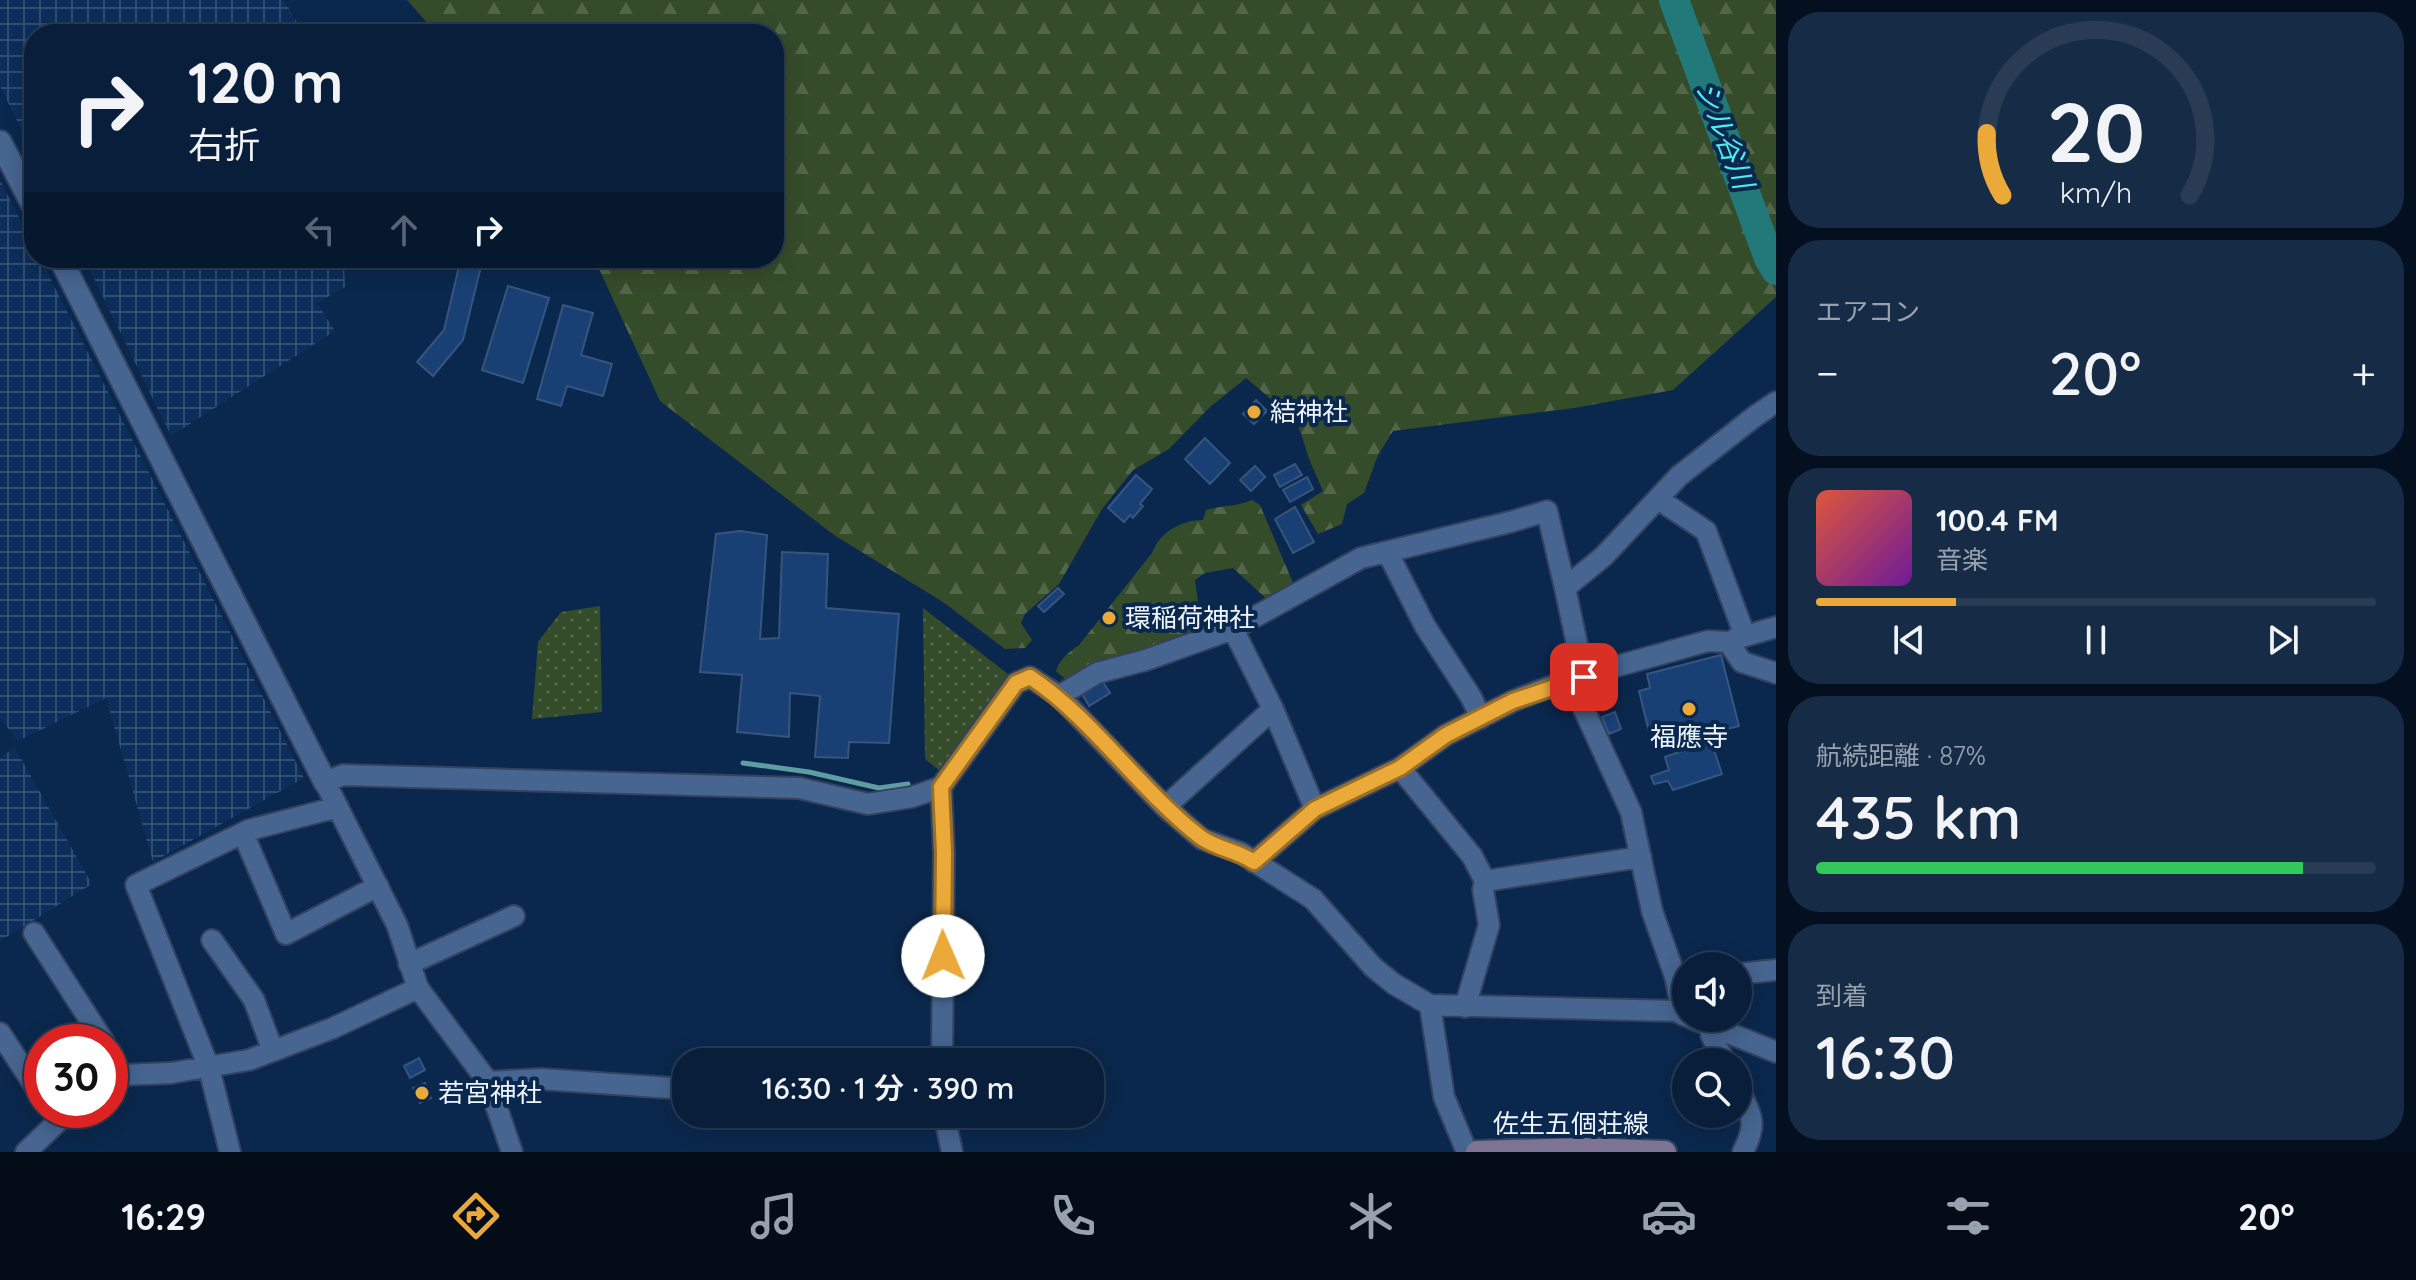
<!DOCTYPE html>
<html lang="ja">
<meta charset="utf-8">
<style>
body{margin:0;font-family:Quicksand,"Noto Sans JP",sans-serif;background:#162b45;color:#f1f3f6;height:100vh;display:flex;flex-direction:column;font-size:30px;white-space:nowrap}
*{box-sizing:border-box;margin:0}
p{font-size:26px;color:#98a2af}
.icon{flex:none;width:44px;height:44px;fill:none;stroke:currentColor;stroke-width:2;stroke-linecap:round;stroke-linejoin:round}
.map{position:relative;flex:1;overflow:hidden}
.drawer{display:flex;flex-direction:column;gap:12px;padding:12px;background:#041020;width:640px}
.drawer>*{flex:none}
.hud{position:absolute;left:24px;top:24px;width:760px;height:244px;border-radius:32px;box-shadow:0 4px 20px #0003,0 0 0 2px #293c54;background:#081e3a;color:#f1f3f6;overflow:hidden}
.controls{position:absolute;left:1672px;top:952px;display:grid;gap:16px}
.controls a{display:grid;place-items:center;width:80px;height:80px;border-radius:50%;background:#081e3a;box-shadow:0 4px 20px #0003,0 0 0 2px #293c54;font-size:40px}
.speed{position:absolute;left:24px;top:1024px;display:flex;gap:16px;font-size:40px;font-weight:700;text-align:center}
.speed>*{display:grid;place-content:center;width:104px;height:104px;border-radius:50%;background:#081e3a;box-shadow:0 4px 20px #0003,0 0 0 2px #293c54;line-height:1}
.speed .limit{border:12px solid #d22;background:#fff;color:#111}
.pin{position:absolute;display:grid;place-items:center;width:68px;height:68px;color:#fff;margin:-34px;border-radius:16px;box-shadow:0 4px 12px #0006}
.me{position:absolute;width:88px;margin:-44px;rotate:359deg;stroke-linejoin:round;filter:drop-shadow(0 0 6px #0008)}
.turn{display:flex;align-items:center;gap:28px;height:168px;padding:0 32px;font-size:36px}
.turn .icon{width:104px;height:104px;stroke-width:2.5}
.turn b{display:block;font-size:56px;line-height:68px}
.lanes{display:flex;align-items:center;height:76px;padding:0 32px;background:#0003;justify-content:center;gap:40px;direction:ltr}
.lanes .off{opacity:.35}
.big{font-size:60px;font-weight:600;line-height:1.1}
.drawer .card{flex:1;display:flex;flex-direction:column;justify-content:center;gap:12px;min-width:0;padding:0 28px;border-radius:32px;background:#162b45}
.drawer .dial{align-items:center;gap:0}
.dial svg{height:208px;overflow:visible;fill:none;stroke:#293c54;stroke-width:7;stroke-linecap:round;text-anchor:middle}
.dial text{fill:#f1f3f6;stroke:none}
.song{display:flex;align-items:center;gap:24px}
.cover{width:96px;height:96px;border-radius:12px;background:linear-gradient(135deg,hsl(10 70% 55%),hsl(280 70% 35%))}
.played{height:8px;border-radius:4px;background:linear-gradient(90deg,#eba93a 25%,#293c54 25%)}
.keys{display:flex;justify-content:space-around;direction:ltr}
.heat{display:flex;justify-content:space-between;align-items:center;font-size:44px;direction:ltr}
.charge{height:12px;border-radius:6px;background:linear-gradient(90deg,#34c759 87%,#293c54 0)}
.trip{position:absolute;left:672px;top:1048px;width:432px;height:80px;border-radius:32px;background:#081e3a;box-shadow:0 4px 20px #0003,0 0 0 2px #293c54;font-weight:600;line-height:80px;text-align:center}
.tabs{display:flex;height:128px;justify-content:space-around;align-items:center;background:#030c17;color:#98a2af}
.tabs .icon{width:56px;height:56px}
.tabs .selected{color:#eba93a}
.tabs b{font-size:36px;color:#f1f3f6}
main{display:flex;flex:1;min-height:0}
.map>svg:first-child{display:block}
.industrial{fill:url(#industrial-grid)}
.forest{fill:url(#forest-firs)}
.park{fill:url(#park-dots)}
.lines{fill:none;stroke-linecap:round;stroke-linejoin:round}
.stream{stroke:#5e9ea2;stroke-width:5}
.river{stroke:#21797a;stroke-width:30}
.building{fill:#184074;stroke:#36557e;stroke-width:2}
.minor-casing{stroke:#34425f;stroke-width:24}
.tertiary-casing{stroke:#34425f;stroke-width:26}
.secondary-casing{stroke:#34425f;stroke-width:26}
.minor{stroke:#466590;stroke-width:20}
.tertiary{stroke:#466590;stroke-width:22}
.secondary{stroke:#7d7494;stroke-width:22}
.route-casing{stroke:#996e26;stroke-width:20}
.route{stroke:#eba93a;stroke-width:14}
.poi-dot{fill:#eba93a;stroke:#0a284d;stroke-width:3}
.labels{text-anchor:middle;stroke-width:8;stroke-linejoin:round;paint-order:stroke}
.poi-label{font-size:26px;fill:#eef5ff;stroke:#0a284d;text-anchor:start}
.street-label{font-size:26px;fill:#eef5ff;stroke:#0a284d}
.water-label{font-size:28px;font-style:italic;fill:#4ceced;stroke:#0a284d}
</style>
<main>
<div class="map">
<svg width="1776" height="1152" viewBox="0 0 1776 1152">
<defs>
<pattern id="industrial-grid" width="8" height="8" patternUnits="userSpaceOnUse" patternTransform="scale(2)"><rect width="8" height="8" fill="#0c2e5a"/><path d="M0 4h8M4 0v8" fill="none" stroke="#304d73"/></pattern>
<pattern id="forest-firs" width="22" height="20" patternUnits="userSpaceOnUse" patternTransform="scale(2)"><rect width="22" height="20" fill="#354c2a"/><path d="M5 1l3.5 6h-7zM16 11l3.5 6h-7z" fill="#53664a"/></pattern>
<pattern id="park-dots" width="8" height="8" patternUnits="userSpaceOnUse" patternTransform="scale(2)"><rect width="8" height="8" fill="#354c2a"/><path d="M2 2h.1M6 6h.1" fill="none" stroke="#53664a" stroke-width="1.8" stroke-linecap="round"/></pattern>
</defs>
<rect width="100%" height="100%" fill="#0a284d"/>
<!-- industrial -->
<path class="industrial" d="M 0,0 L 284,0 L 304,34 L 34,34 L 34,156 L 0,86 Z
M 0,180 L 34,247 L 34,258 L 40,258 L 304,778 L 153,862 L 106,698 L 18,741 L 0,718 Z
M 84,258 L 344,258 L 345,287 L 317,303 L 335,331 L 171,436 Z
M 15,748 L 92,884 L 0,941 L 0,757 Z"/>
<!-- forest -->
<path class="forest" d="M 407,0 L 1776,0 L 1776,297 L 1673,390 L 1574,408 L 1393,431 L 1378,455 L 1364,493 L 1347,504 L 1342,524 L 1318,534 L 1301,505 L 1323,491 L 1309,459 L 1297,421 L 1246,378 L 1209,408 L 1169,449 L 1133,470 L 1102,509 L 1059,584 L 1025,614 L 1021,623 L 1032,640 L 1025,648 L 1005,649 L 943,602 L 834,535 L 660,401 L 594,258 L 774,258 L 774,34 L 437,34 Z
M 1252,500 L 1260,505 L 1296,590 L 1272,604 L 1233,568 L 1205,573 L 1195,580 L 1202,632 L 1071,684 L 1056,671 C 1059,661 1069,651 1079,645 L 1152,553 C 1160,532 1181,520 1203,520 L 1206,510 C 1222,505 1236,507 1252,500 Z"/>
<!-- park -->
<path class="park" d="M 600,606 L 602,712 L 532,719 L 538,642 L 561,612 Z
M 923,608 L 1008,674 L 941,772 L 925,759 Z"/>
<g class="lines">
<!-- stream -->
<path class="stream" d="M 743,763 L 809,772 L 879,788 L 908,784"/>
<!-- river -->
<path class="river" d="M 1674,0 L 1769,258 L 1776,270"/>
</g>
<!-- building -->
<path class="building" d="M 461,258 L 483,258 L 463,340 L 433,376 L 417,362 L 444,330 Z
M 508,286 L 549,298 L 523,383 L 482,370 Z
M 563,305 L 593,313 L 581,355 L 612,364 L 603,396 L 567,386 L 561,406 L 537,399 Z
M 1256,400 L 1267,411 L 1254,424 L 1243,414 Z
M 1205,438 L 1230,463 L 1210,484 L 1185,459 Z
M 1295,464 L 1302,475 L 1280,487 L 1274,475 Z
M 1255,466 L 1265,477 L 1251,491 L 1240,480 Z
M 1136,475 L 1152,489 L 1140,504 L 1143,506 L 1133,518 L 1130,515 L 1124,522 L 1108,508 Z
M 1307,477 L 1313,489 L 1290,502 L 1283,490 Z
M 1295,507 L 1314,542 L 1293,553 L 1275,519 Z
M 740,531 L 767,535 L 760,639 L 779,638 L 782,552 L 828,554 L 826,608 L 899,614 L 889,743 L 849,742 L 848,758 L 815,757 L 820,696 L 790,693 L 789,737 L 737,732 L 742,675 L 700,672 L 716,534 Z
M 1058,588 L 1064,594 L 1044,612 L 1038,606 Z
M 1721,655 L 1739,726 L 1658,746 L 1655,731 L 1649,732 L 1639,691 L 1650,688 L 1647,674 Z
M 1101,679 L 1110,693 L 1089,706 L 1081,692 Z
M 1615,712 L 1621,729 L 1609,734 L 1602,717 Z
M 1711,741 L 1722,774 L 1673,790 L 1668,781 L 1654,784 L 1651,776 L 1669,770 L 1665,757 Z
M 419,1058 L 425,1070 L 410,1078 L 404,1066 Z
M 425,1083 L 431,1098 L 420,1103 L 413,1088 Z"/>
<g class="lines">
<!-- minor casing -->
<g class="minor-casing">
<path id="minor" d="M 1658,499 L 1706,531 L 1745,636
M 1388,553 L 1425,626 L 1471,697 L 1481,718
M 1233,629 L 1273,709
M 1735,639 L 1776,627
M 1584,677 L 1565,588 L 1604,556 L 1679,476 L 1754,417 L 1776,402
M 1570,679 L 1631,812 L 1652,911 L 1675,976 L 1683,1015
M 1059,696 L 1097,673 L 1146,660 L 1233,629 L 1361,558 L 1510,522 L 1547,511 L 1565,588
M 1400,768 L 1472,856 L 1485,881
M 941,787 L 944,853 L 942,1062
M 1165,807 L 1273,709 L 1315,809
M 243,833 L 286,934 L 378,886
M 1254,862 L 1315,809 L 1400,768 L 1446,735 L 1513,701 L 1570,679 L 1708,641 L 1728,642 L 1742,662 L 1776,673
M 34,933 L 104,1042
M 212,940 L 254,1000 L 273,1051
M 409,964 L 514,916
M 1738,974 L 1776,970
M 1430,1005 L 1444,1097 L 1467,1152
M 1465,1007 L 1489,925 L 1483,890 L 1485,881 L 1641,857
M 1691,1018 L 1776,1052
M 1710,1026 L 1711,1035 L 1725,1062
M 0,1033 L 42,1097
M 110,1081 L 122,1075 L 171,1073 L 249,1060 L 333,1028 L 418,988
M 488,1082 L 541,1079 L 686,1089
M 1738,1088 C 1752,1117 1758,1122 1743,1152
M 944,1114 L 952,1152
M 26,1152 L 70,1110
M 230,1152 L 209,1068 L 136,885 L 249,830 L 338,807
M 512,1152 L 488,1082 L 418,988 L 397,925 L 325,782 L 343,775 L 799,788 L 868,804 L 912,797 L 941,787 L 1016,683 L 1030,677 L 1059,696 L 1165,807 L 1202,839 L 1241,853 L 1313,899 L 1373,967 L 1394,984 L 1430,1005 L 1675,1011 L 1686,1016"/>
</g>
<!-- tertiary casing -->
<g class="tertiary-casing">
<path id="tertiary" d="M 0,142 L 34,207
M 60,258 L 325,782"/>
</g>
<!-- secondary casing -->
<g class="secondary-casing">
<path id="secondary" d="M 1477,1152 L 1582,1149 L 1665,1152"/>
</g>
<!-- minor -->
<use href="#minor" class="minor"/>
<!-- tertiary -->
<use href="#tertiary" class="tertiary"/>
<!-- secondary -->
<use href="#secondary" class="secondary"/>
</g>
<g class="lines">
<!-- route casing -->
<g class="route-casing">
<path id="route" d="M 943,956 L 944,853 L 941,787 L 1016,683 L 1030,677 C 1092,718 1139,789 1199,836 C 1215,849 1237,850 1254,862 L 1315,809 L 1400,768 L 1446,735 L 1513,701 L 1584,677"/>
</g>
<!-- route -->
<use href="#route" class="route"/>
</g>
<!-- markers -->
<g class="poi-dot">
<circle cx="1254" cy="412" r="8"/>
<circle cx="1109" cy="618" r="8"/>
<circle cx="1689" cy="709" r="8"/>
<circle cx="422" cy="1093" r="8"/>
</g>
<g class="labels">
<!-- poi labels -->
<g class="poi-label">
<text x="1270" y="421">結神社</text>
<text x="1125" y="627">環稲荷神社</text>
<text x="1689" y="746" text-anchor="middle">福應寺</text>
<text x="438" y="1102">若宮神社</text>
</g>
<!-- street labels -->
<g class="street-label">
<text x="1571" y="1133">佐生五個荘線</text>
</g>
<!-- water labels -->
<g class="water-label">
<text transform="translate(1725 135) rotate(69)" y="10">シル谷川</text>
</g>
</g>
</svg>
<div class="controls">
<a><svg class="icon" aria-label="sound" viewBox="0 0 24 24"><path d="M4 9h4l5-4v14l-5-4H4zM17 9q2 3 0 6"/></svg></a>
<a><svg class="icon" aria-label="search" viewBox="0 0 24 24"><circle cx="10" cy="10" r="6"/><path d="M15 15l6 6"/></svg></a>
</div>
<div class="speed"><div class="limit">30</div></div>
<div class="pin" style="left:1584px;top:677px;background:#d93025"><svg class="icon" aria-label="arrive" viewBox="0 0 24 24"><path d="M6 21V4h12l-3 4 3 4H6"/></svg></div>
<svg class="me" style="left:943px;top:956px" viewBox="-20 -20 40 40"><circle r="19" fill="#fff"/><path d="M0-13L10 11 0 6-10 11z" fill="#eba93a"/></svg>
<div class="trip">16:30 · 1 分 · 390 m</div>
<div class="hud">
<div class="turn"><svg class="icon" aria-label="right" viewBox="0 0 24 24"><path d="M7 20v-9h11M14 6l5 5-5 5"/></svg><div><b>120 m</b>右折</div></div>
<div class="lanes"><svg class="icon off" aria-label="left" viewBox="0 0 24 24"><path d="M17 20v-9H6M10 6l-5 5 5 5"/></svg><svg class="icon off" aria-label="ahead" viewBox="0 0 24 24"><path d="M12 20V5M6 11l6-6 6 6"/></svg><svg class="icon" aria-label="right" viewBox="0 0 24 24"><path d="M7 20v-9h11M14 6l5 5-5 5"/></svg></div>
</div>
</div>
<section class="drawer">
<div class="card dial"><svg viewBox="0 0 100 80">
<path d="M14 69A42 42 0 1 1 86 69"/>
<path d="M14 69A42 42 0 0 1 8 45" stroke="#eba93a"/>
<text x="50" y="56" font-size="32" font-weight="700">20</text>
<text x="50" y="72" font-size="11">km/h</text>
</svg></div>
<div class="card"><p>エアコン</p>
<div class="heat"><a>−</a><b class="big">20°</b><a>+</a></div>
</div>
<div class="card">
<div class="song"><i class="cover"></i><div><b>100.4 FM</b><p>音楽</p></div></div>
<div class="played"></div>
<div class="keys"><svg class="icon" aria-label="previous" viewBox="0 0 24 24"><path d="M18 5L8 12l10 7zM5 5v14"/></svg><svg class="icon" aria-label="pause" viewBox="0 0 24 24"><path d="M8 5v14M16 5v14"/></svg><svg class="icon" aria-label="next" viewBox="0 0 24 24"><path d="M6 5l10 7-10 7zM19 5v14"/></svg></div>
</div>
<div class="card"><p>航続距離 · 87%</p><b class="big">435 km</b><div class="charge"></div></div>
<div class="card"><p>到着</p><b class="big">16:30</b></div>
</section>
</main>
<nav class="tabs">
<b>16:29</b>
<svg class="icon selected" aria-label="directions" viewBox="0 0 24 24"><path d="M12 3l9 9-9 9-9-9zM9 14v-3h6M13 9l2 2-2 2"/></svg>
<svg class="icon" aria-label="music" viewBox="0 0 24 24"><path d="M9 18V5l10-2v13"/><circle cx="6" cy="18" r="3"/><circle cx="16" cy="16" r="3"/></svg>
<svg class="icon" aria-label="phone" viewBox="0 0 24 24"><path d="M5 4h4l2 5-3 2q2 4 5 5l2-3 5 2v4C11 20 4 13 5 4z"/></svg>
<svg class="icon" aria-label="climate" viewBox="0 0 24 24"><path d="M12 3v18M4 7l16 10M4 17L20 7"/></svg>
<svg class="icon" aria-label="car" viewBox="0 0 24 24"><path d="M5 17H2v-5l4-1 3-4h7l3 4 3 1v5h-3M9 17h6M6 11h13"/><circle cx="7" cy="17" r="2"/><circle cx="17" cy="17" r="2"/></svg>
<svg class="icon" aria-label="filters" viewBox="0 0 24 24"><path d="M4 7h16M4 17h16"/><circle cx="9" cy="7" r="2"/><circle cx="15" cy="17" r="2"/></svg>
<b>20°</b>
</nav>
